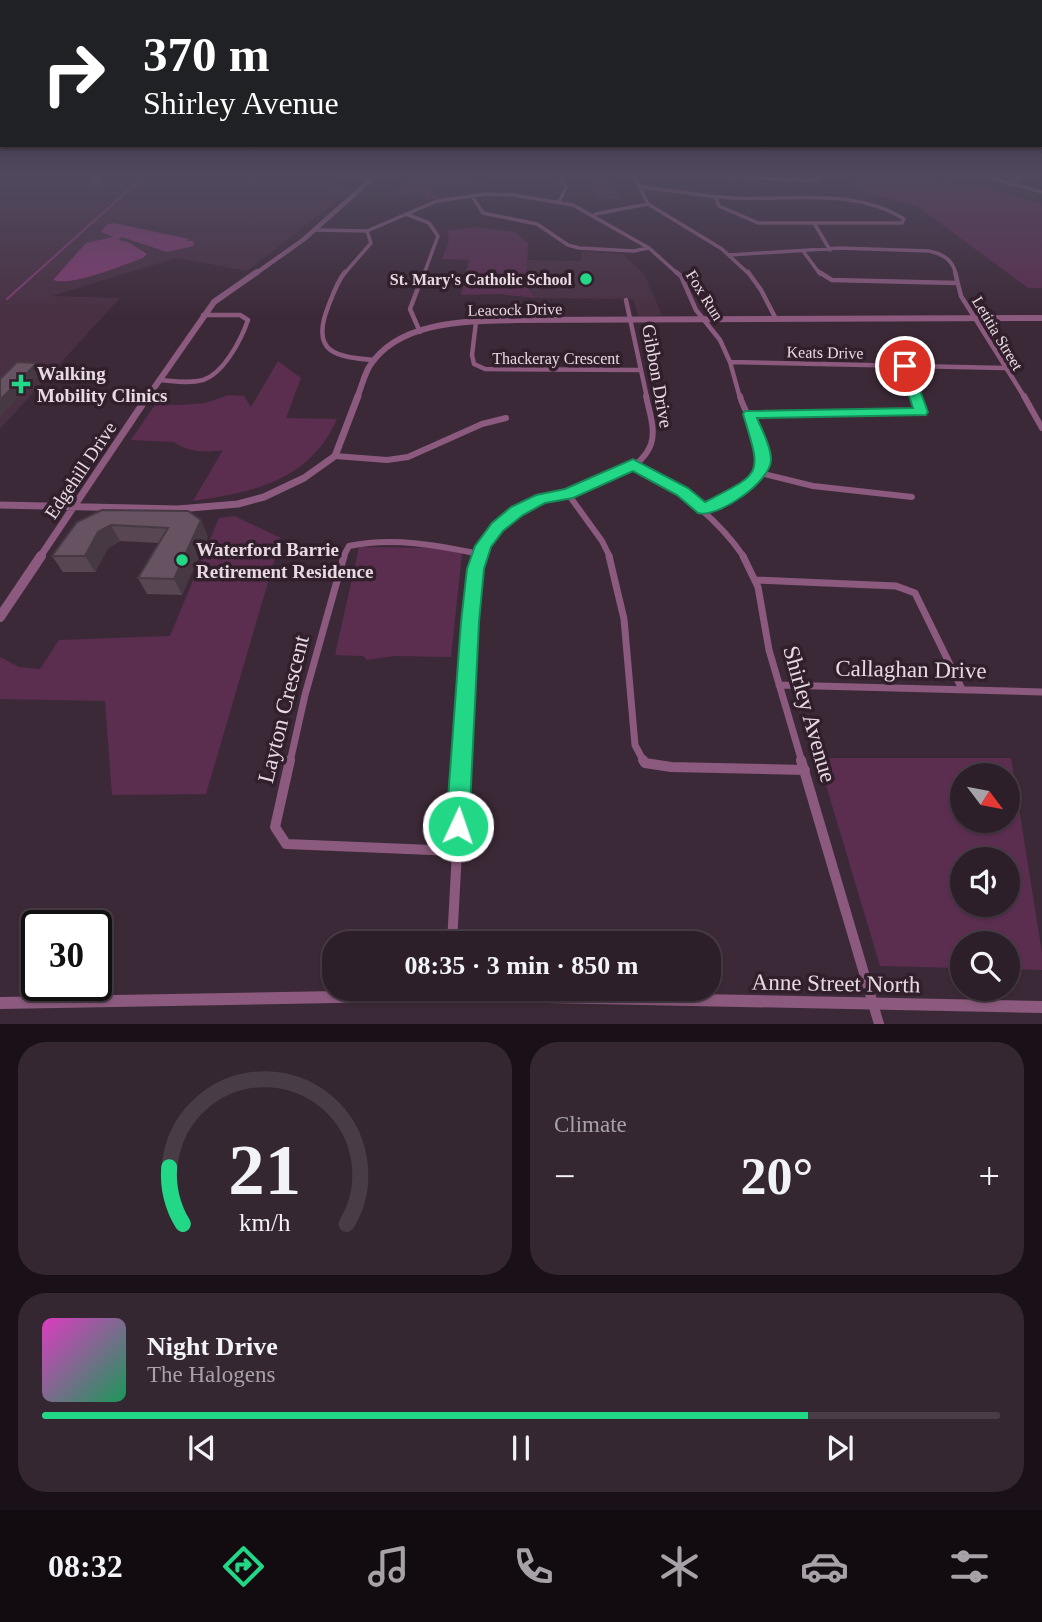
<!DOCTYPE html>
<meta charset="utf-8">
<style>
body{margin:0;font-family:Georgia,serif;background:#352731;color:#f1f3f6;height:100vh;display:flex;flex-direction:column;font-size:26px;white-space:nowrap}
*{box-sizing:border-box;margin:0}
p{font-size:23px;color:#a7a2a8}
.icon{flex:none;width:38px;height:38px;fill:none;stroke:currentColor;stroke-width:2;stroke-linecap:round;stroke-linejoin:round}
.map{position:relative;height:1024px;overflow:hidden}
.details{display:flex;flex-direction:column;gap:18px;padding:18px;background:#191117;flex:1}
.details>*{flex:none}
.top-card{position:absolute;left:0px;top:0px;width:1043px;height:147px;box-shadow:0 2px 5px #0004,0 0 0 2px #483d46;background:#202124;color:#fff;overflow:hidden}
.needle{width:46px;rotate:122deg}
.controls{position:absolute;left:950px;top:763px;display:grid;gap:14px}
.controls a{display:grid;place-items:center;width:70px;height:70px;border-radius:50%;background:#2d1f29;box-shadow:0 2px 5px #0004,0 0 0 2px #483d46;font-size:35px}
.speed{position:absolute;left:21px;top:910px;display:flex;gap:14px;font-size:35px;font-weight:700;text-align:center}
.speed>*{display:grid;place-content:center;width:91px;height:91px;border-radius:50%;background:#2d1f29;box-shadow:0 2px 5px #0004,0 0 0 2px #483d46;line-height:1}
.speed .limit{border:4px solid #111;border-radius:10px;background:#fff;color:#111}
.pin{position:absolute;display:grid;place-items:center;width:60px;height:60px;color:#fff;margin:-30px;border:4px solid #fff;border-radius:50%;box-shadow:0 2px 7px #0007}
.me{position:absolute;width:77px;margin:-38px;rotate:3deg;stroke-linejoin:round;filter:drop-shadow(0 0 5px #0008)}
.turn{display:flex;align-items:center;gap:24px;height:147px;padding:0 28px;font-size:32px}
.turn .icon{width:91px;height:91px;stroke-width:2.5}
.turn b{display:block;font-size:49px;line-height:60px}
.big{font-size:52px;font-weight:700;line-height:1.1}
.details .tile{flex:1;display:flex;flex-direction:column;justify-content:center;gap:10px;min-width:0;padding:0 24px;border-radius:28px;background:#352731}
.details .dial{align-items:center;gap:0}
.dial svg{height:182px;overflow:visible;fill:none;stroke:#483d46;stroke-width:7;stroke-linecap:round;text-anchor:middle}
.dial text{fill:#f1f3f6;stroke:none}
.song{display:flex;align-items:center;gap:21px}
.cover{width:84px;height:84px;border-radius:10px;background:linear-gradient(135deg,hsl(310 70% 55%),hsl(150 70% 35%))}
.played{height:7px;border-radius:4px;background:linear-gradient(90deg,#22d887 80%,#483d46 80%)}
.keys{display:flex;justify-content:space-around;direction:ltr}
.heat{display:flex;justify-content:space-between;align-items:center;font-size:38px;direction:ltr}
.details .tiles{flex:1;display:grid;gap:18px;grid-template-columns:1fr 1fr}
.tile:last-child{grid-column:span 2}
.trip{position:absolute;left:322px;top:931px;width:399px;height:70px;border-radius:28px;background:#2d1f29;box-shadow:0 2px 5px #0004,0 0 0 2px #483d46;font-weight:700;line-height:70px;text-align:center}
.tab-bar{display:flex;height:112px;justify-content:space-around;align-items:center;background:#120c10;color:#a7a2a8}
.tab-bar .icon{width:49px;height:49px}
.tab-bar .on{color:#22d887}
.tab-bar b{font-size:32px;color:#f1f3f6}
.map>svg:first-child{display:block}
.built{fill:#493042}
.green{fill:#5b2e50;fill-rule:evenodd}
.water{fill:#823c72}
.lines{fill:none;stroke-linecap:round;stroke-linejoin:round}
.stream{stroke:#823c72;stroke-width:2}
.minor-far4{stroke:#8b5a7e;stroke-width:3.5}
.minor-far3{stroke:#8b5a7e;stroke-width:4.5}
.minor-far2{stroke:#8b5a7e;stroke-width:6}
.minor-far1{stroke:#8b5a7e;stroke-width:7}
.minor{stroke:#8b5a7e;stroke-width:10}
.tertiary-far4{stroke:#8b5a7e;stroke-width:4.5}
.tertiary-far3{stroke:#8b5a7e;stroke-width:6}
.tertiary-far2{stroke:#8b5a7e;stroke-width:7}
.tertiary-far1{stroke:#8b5a7e;stroke-width:10}
.tertiary{stroke:#8b5a7e;stroke-width:12}
.wall{fill:#584753}
.shaded-wall{fill:#473943}
.building{fill:#665260;stroke:#473943;stroke-width:2}
.route{fill:#22d887;stroke:#168c58;stroke-width:2}
.poi-dot{fill:#22d887;stroke:#311f2c;stroke-width:2.5}
.labels{text-anchor:middle;stroke-width:7;stroke-linejoin:round;paint-order:stroke}
.far-poi-label{font-size:16px;font-weight:bold;fill:#e7dae3;stroke:#311f2c;text-anchor:end}
.far-street-label{font-size:16px;fill:#e7dae3;stroke:#311f2c}
.poi-label{font-size:19px;font-weight:bold;fill:#e7dae3;stroke:#311f2c;text-anchor:start}
.street-label{font-size:19px;fill:#e7dae3;stroke:#311f2c}
.near-street-label{font-size:23px;fill:#e7dae3;stroke:#311f2c}
</style>
<div class="map">
<svg width="1042" height="1024" viewBox="0 0 1042 1024">
<rect width="100%" height="100%" fill="#3c2937"/>
<!-- built -->
<path class="built" d="M 0,176 L 337,176 L 329,184 L 356,186 L 247,271 L 176,258 L 52,296 L 120,298 L 0,429 Z
M 582,251 L 623,254 L 644,274 L 662,315 L 639,317 L 633,299 L 535,298 L 526,285 L 527,260 L 581,261 Z"/>
<!-- green -->
<path class="green" d="M 406,176 L 459,176 L 493,182 L 434,189 L 432,192 L 440,197 L 429,200 L 417,192 L 406,197 L 392,195 Z
M 587,176 L 607,176 L 620,199 L 598,198 Z
M 850,176 L 907,176 L 973,184 L 1042,204 L 1042,288 L 1028,288 L 917,206 L 857,190 Z
M 475,227 L 515,232 L 528,243 L 526,285 L 535,298 L 500,294 L 461,295 L 469,260 L 442,259 L 449,240 L 447,231 Z
M 278,361 L 301,378 L 286,418 L 337,419 C 309,481 254,492 193,501 L 223,450 C 205,453 187,452 174,442 L 131,440 L 155,405 L 179,405 L 205,403 L 229,395 L 244,396 L 251,407 Z
M 234,516 L 281,538 L 206,794 L 112,795 L 105,701 L 0,699 L 0,657 L 19,667 L 40,669 L 59,640 L 170,636 L 219,518 Z
M 359,547 L 441,548 L 462,553 L 451,657 L 394,656 L 367,660 L 363,656 L 335,655 Z
M 818,758 L 1011,758 L 1042,953 L 1042,970 L 1008,969 L 1008,943 L 962,943 L 962,968 L 880,966 ZM 962,775 L 1008,775 L 1008,821 L 962,821 ZM 962,859 L 1008,859 L 1008,905 L 962,905 Z"/>
<!-- water -->
<path class="water" d="M 113,223 L 189,239 L 186,241 L 194,241 L 193,246 L 167,252 L 122,237 L 118,240 L 128,242 L 147,254 L 143,258 C 123,265 71,287 53,280 L 86,243 L 113,237 L 101,232 L 106,225 Z"/>
<g class="lines">
<!-- stream -->
<path class="stream" d="M 7,299 L 144,176"/>
<!-- minor-far4 -->
<path class="minor-far4" d="M 634,176 L 648,204 L 722,249 L 749,274
M 718,176 L 811,181 L 819,180 L 819,176
M 985,176 L 1042,192
M 1010,183 L 1023,176
M 97,184 L 95,180 L 100,176
M 640,187 C 670,190 700,196 731,198 C 787,201 854,187 904,219 L 902,223 L 758,223 L 719,206 L 715,197
M 472,196 L 483,213 L 537,224 L 568,245 L 579,248 L 634,251 L 648,248
M 559,202 L 566,188 L 560,176
M 406,214 L 429,223 L 438,236 L 424,274
M 595,214 L 648,204
M 814,223 L 830,250
M 315,230 L 367,231 L 437,201 L 486,194 L 513,195 L 573,205 L 649,248 L 678,274
M 803,251 L 820,274
M 729,255 L 840,248 L 929,251 C 943,254 952,259 956,274
M 344,274 L 371,243 L 367,231"/>
<!-- minor-far3 -->
<path class="minor-far3" d="M 345,272 C 337,282 333,294 328,307 C 310,353 336,357 375,360
M 676,272 L 681,276 L 696,310 L 720,340 L 730,362 L 740,398
M 748,272 L 761,290 L 776,319
M 819,272 L 832,280 L 957,283
M 955,272 L 961,296 L 1025,398
M 626,300 L 647,398
M 476,322 L 472,355 L 474,364 L 485,369 L 640,370
M 420,332 L 410,309 L 424,272
M 730,362 L 1004,368
M 905,366 L 916,398
M 159,380 C 173,381 189,384 203,380 C 224,373 241,340 248,320 L 240,315 L 203,315"/>
<!-- minor-far2 -->
<path class="minor-far2" d="M 1024,396 L 1042,428
M 749,414 L 921,412 L 916,396
M 335,456 L 387,460 L 408,457 L 482,424 L 506,418
M 633,464 C 677,487 716,516 744,557
M 760,473 L 813,486 L 912,497
M 568,494 L 602,541 L 610,557
M 703,510 C 738,491 778,480 757,431 C 751,419 743,409 740,396
M 343,557 L 349,546 C 393,537 436,545 480,554
M 479,557 C 506,481 631,499 651,444 C 656,429 649,411 646,396"/>
<!-- minor-far1 -->
<path class="minor-far1" d="M 609,556 L 624,619 L 635,745 L 644,762
M 743,556 L 758,587 L 769,650 L 802,762
M 756,580 L 896,586 L 915,593 L 962,689
M 779,685 L 1042,692
M 290,762 L 305,695 L 344,556
M 462,762 L 470,622 L 479,556"/>
<!-- minor -->
<path class="minor" d="M 290,760 L 275,827 L 286,844 L 456,851
M 643,760 L 645,763 L 671,767 L 805,770
M 801,760 L 879,1024
M 452,943 L 462,760"/>
<!-- tertiary-far4 -->
<path class="tertiary-far4" d="M 255,274 L 303,240 L 375,176"/>
<!-- tertiary-far3 -->
<path class="tertiary-far3" d="M 147,398 L 214,302 L 257,272
M 357,398 C 361,388 364,376 369,367 C 398,320 469,321 517,320 L 1042,318"/>
<!-- tertiary-far2 -->
<path class="tertiary-far2" d="M 0,505 L 178,509 L 238,504 L 264,497 L 304,478 L 335,456 L 358,396
M 40,557 L 148,396"/>
<!-- tertiary-far1 -->
<path class="tertiary-far1" d="M 0,617 L 41,556"/>
<!-- tertiary -->
<path class="tertiary" d="M 0,1003 L 449,995 L 1042,1007"/>
</g>
<!-- wall -->
<path class="wall" d="M 102,510 L 208,536 L 182,595 L 147,594 L 138,578 L 159,543 L 120,541 L 108,548 L 95,572 L 63,572 L 52,556 Z"/>
<!-- shaded-wall -->
<path class="shaded-wall" d="M 37,363 L 42,373 L 0,417 L 0,400 Z
M 201,520 L 208,536 L 182,595 L 174,579 Z
M 111,525 L 120,541 L 108,548 L 95,572 L 85,556 L 98,532 Z"/>
<!-- building -->
<path class="building" d="M 17,362 L 37,363 L 0,400 L 0,379 Z
M 102,510 L 188,511 L 201,520 L 174,579 L 138,578 L 168,528 L 111,525 L 98,532 L 85,556 L 52,556 L 77,522 Z"/>
<!-- sky -->
<linearGradient id="sky" x2="0" y2="1"><stop stop-color="#21171e"/><stop offset="0.55" stop-color="#50495e"/><stop offset="1" stop-color="#50495e" stop-opacity="0"/></linearGradient>
<rect width="1042" height="319" fill="url(#sky)"/>
<!-- route -->
<path class="route" d="M 905,362 L 911,366 L 928,412 L 926,415 L 757,418 C 762,430 771,446 771,459 C 772,481 717,519 698,513 L 677,495 L 633,471 L 573,498 L 545,503 L 523,515 L 503,531 L 491,547 L 484,569 L 479,622 L 469,826 L 466,834 L 458,837 L 450,834 L 446,826 L 461,622 L 467,569 L 475,546 L 492,523 L 511,507 L 536,495 L 565,489 L 633,459 L 688,488 L 705,502 C 763,472 762,476 743,414 L 745,411 L 913,408 L 899,366 Z"/>
<!-- markers -->
<g class="poi-dot">
<circle cx="586" cy="279" r="7"/>
<path d="M17.5 373.5h7v7h7v7h-7v7h-7v-7h-7v-7h7z"/>
<circle cx="182" cy="560" r="7"/>
</g>
<g class="labels">
<!-- far-poi labels -->
<g class="far-poi-label">
<text x="572" y="285">St. Mary's Catholic School</text>
</g>
<!-- far-street labels -->
<g class="far-street-label">
<text transform="translate(705 295) rotate(58)" y="6">Fox Run</text>
<text transform="translate(515 309) rotate(-1)" y="6">Leacock Drive</text>
<text transform="translate(998 333) rotate(59)" y="6">Letitia Street</text>
<text transform="translate(825 352) rotate(1)" y="6">Keats Drive</text>
<text x="556" y="364">Thackeray Crescent</text>
</g>
<!-- poi labels -->
<g class="poi-label">
<text x="37" y="380">Walking<tspan x="37" dy="22">Mobility Clinics</tspan></text>
<text x="196" y="556">Waterford Barrie<tspan x="196" dy="22">Retirement Residence</tspan></text>
</g>
<!-- street labels -->
<g class="street-label">
<text transform="translate(658 376) rotate(80)" y="7">Gibbon Drive</text>
<text transform="translate(80 470) rotate(-56)" y="7">Edgehill Drive</text>
</g>
<!-- near-street labels -->
<g class="near-street-label">
<text transform="translate(911 669) rotate(1)" y="8">Callaghan Drive</text>
<text transform="translate(283 709) rotate(-76)" y="8">Layton Crescent</text>
<text transform="translate(810 714) rotate(74)" y="8">Shirley Avenue</text>
<text transform="translate(836 983) rotate(1)" y="8">Anne Street North</text>
</g>
</g>
</svg>
<div class="controls">
<a><svg class="needle" viewBox="-14 -14 28 28"><path d="M0-13l5 13h-10z" fill="#e53935"/><path d="M0 13l5-13h-10z" fill="#a7a2a8"/></svg></a>
<a><svg class="icon" aria-label="sound" viewBox="0 0 24 24"><path d="M4 9h4l5-4v14l-5-4H4zM17 9q2 3 0 6"/></svg></a>
<a><svg class="icon" aria-label="search" viewBox="0 0 24 24"><circle cx="10" cy="10" r="6"/><path d="M15 15l6 6"/></svg></a>
</div>
<div class="speed"><div class="limit">30</div></div>
<div class="pin" style="left:905px;top:366px;background:#d93025"><svg class="icon" aria-label="arrive" viewBox="0 0 24 24"><path d="M6 21V4h12l-3 4 3 4H6"/></svg></div>
<svg class="me" style="left:458px;top:826px" viewBox="-20 -20 40 40"><circle r="17" fill="#22d887" stroke="#fff" stroke-width="3"/><path d="M0-11L8 9 0 5-8 9z" fill="#fff"/></svg>
<div class="trip">08:35 · 3 min · 850 m</div>
<div class="top-card">
<div class="turn"><svg class="icon" aria-label="right" viewBox="0 0 24 24"><path d="M7 20v-9h11M14 6l5 5-5 5"/></svg><div><b>370 m</b>Shirley Avenue</div></div>
</div>
</div>
<section class="details">
<div class="tiles">
<div class="tile dial"><svg viewBox="0 0 100 80">
<path d="M14 69A42 42 0 1 1 86 69"/>
<path d="M14 69A42 42 0 0 1 8 44" stroke="#22d887"/>
<text x="50" y="56" font-size="32" font-weight="700">21</text>
<text x="50" y="72" font-size="11">km/h</text>
</svg></div>
<div class="tile"><p>Climate</p>
<div class="heat"><a>−</a><b class="big">20°</b><a>+</a></div>
</div>
<div class="tile">
<div class="song"><i class="cover"></i><div><b>Night Drive</b><p>The Halogens</p></div></div>
<div class="played"></div>
<div class="keys"><svg class="icon" aria-label="previous" viewBox="0 0 24 24"><path d="M18 5L8 12l10 7zM5 5v14"/></svg><svg class="icon" aria-label="pause" viewBox="0 0 24 24"><path d="M8 5v14M16 5v14"/></svg><svg class="icon" aria-label="next" viewBox="0 0 24 24"><path d="M6 5l10 7-10 7zM19 5v14"/></svg></div>
</div>
</div>
</section>
<nav class="tab-bar">
<b>08:32</b>
<svg class="icon on" aria-label="directions" viewBox="0 0 24 24"><path d="M12 3l9 9-9 9-9-9zM9 14v-3h6M13 9l2 2-2 2"/></svg>
<svg class="icon" aria-label="music" viewBox="0 0 24 24"><path d="M9 18V5l10-2v13"/><circle cx="6" cy="18" r="3"/><circle cx="16" cy="16" r="3"/></svg>
<svg class="icon" aria-label="phone" viewBox="0 0 24 24"><path d="M5 4h4l2 5-3 2q2 4 5 5l2-3 5 2v4C11 20 4 13 5 4z"/></svg>
<svg class="icon" aria-label="climate" viewBox="0 0 24 24"><path d="M12 3v18M4 7l16 10M4 17L20 7"/></svg>
<svg class="icon" aria-label="car" viewBox="0 0 24 24"><path d="M5 17H2v-5l4-1 3-4h7l3 4 3 1v5h-3M9 17h6M6 11h13"/><circle cx="7" cy="17" r="2"/><circle cx="17" cy="17" r="2"/></svg>
<svg class="icon" aria-label="filters" viewBox="0 0 24 24"><path d="M4 7h16M4 17h16"/><circle cx="9" cy="7" r="2"/><circle cx="15" cy="17" r="2"/></svg>
</nav>
